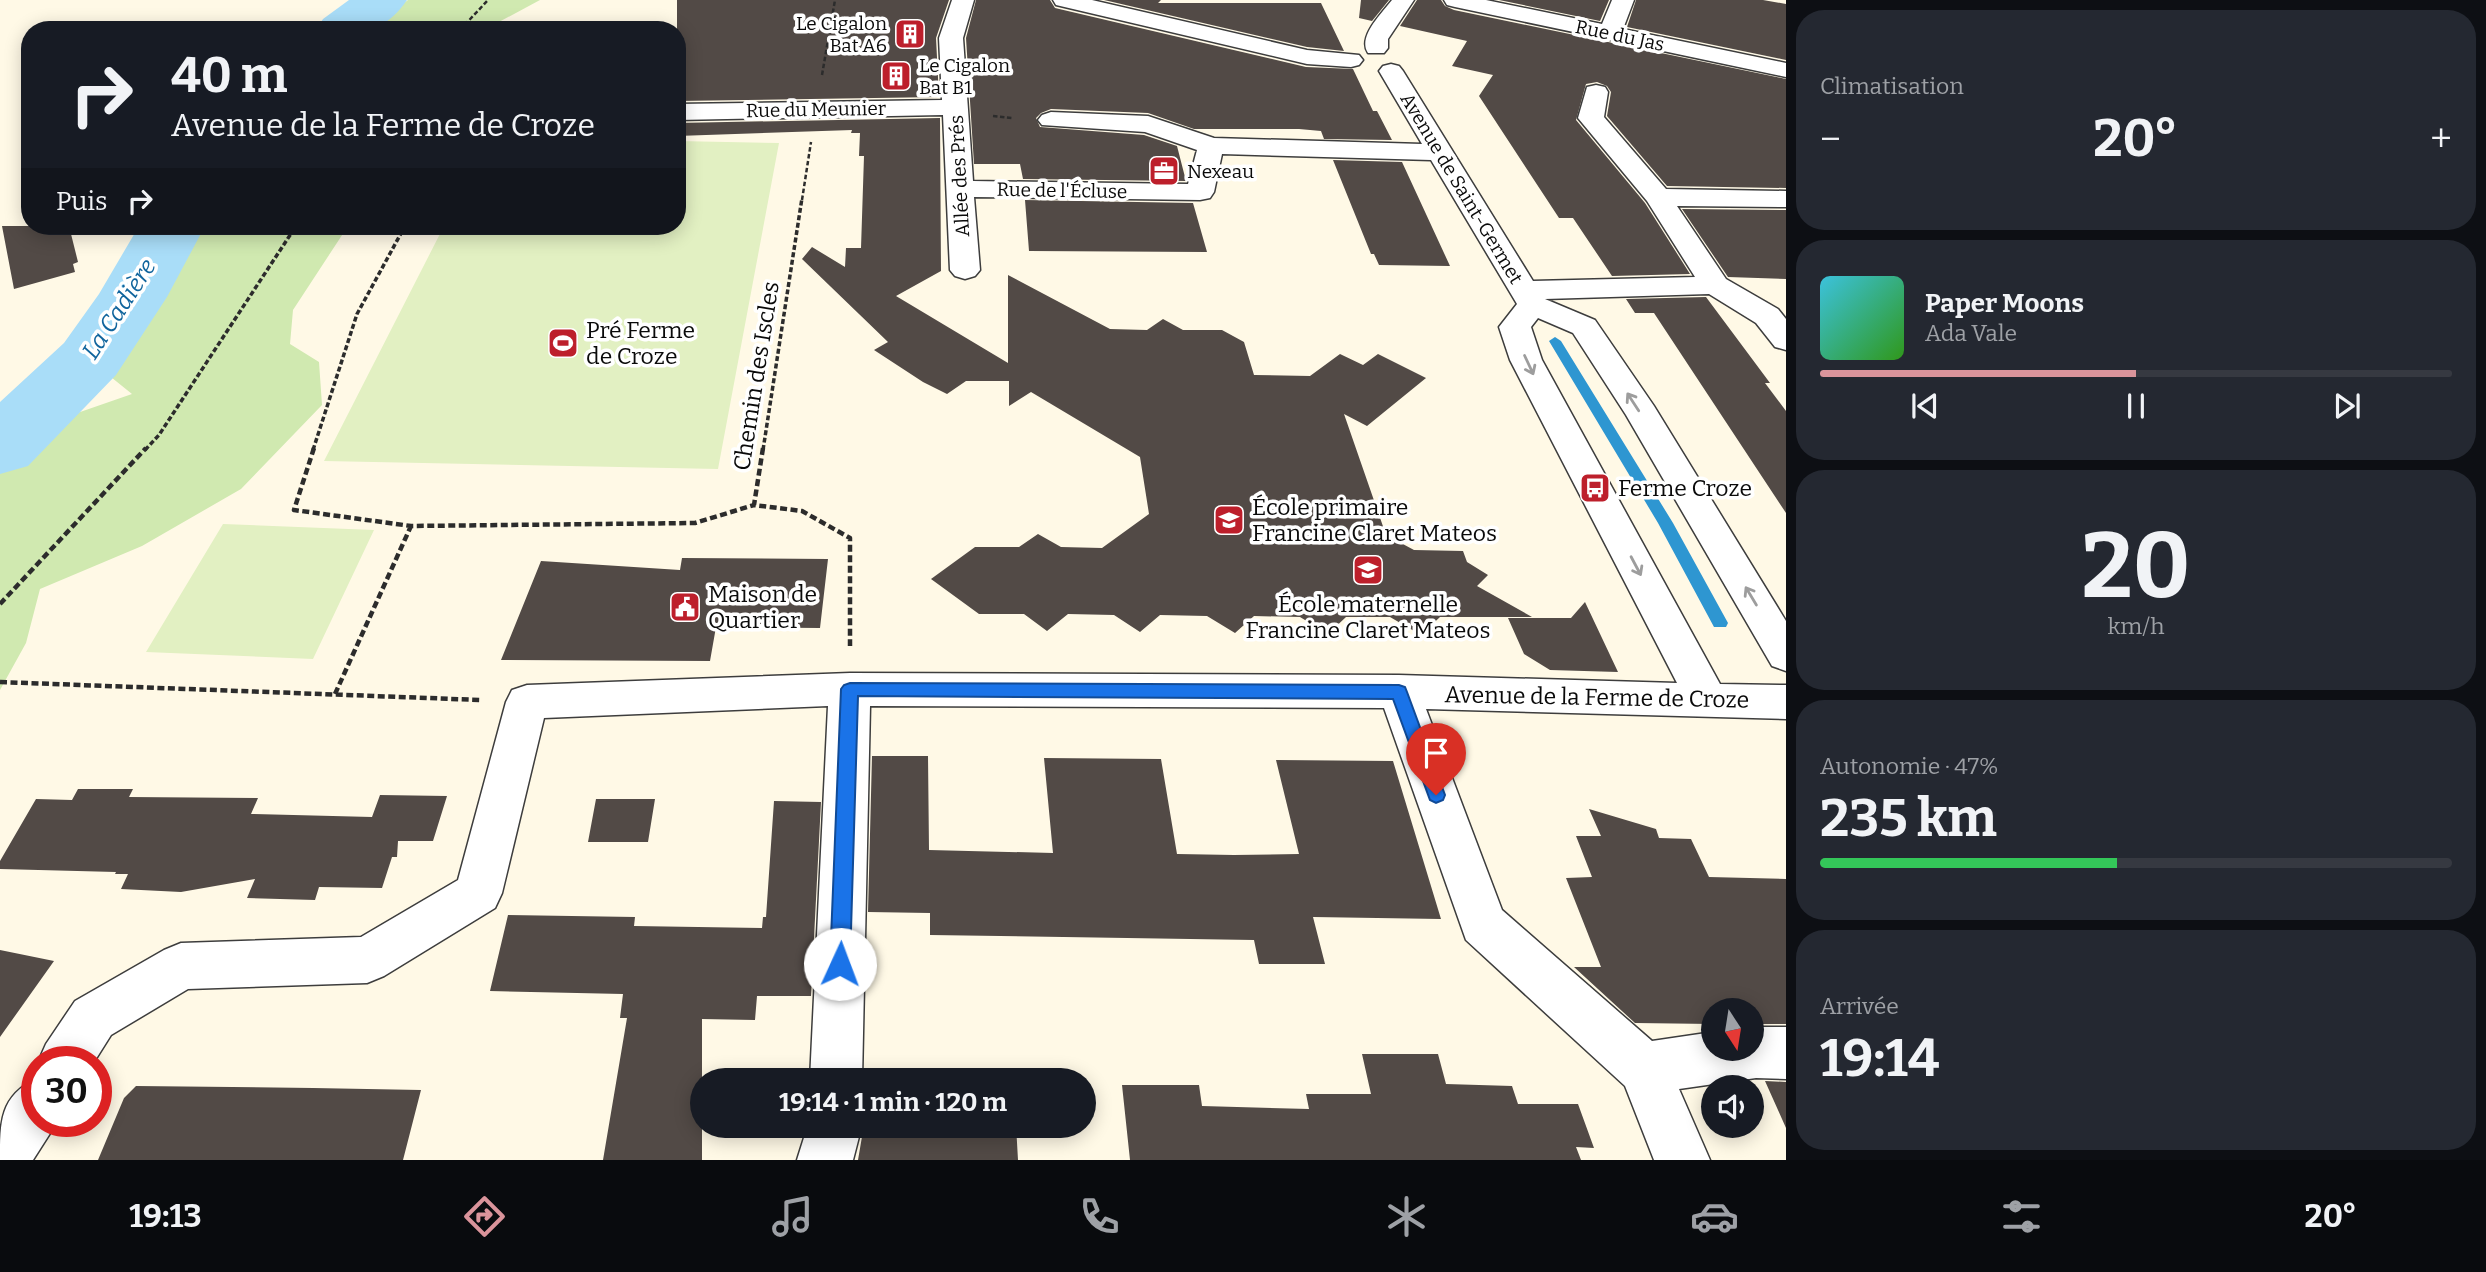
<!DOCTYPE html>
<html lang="fr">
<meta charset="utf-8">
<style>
body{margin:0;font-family:Bitter,serif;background:#242831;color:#f1f3f6;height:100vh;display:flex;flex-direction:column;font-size:26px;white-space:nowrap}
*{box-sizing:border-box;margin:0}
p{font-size:23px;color:#9ea1a6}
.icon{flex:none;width:38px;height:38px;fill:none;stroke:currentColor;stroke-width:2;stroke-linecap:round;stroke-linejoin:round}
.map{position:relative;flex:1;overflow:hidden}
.side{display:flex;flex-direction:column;gap:10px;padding:10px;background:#0d0f14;width:700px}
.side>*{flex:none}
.banner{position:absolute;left:21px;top:21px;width:665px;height:214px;border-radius:28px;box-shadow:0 4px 18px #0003;background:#171b24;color:#f1f3f6;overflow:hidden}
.needle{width:46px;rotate:168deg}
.fabs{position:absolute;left:1701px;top:998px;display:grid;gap:14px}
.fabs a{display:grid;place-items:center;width:63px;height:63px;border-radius:50%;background:#171b24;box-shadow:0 4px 18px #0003;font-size:35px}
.speed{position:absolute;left:21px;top:1046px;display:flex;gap:14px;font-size:35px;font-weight:700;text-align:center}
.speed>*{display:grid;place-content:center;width:91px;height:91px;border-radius:50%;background:#171b24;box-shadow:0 4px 18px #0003;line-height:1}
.speed .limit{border:10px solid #d22;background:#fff;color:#111}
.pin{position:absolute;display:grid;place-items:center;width:60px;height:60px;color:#fff;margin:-72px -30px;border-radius:50% 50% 50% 0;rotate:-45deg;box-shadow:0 0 7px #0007}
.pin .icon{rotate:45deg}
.me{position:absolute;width:77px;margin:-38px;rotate:2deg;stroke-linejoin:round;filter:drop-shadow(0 0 5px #0008)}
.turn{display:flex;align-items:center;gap:24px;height:147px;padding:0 35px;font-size:32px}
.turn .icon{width:91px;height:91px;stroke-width:2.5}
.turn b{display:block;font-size:49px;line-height:60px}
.then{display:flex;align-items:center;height:66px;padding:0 35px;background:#0003;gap:14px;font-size:26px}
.big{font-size:52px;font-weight:700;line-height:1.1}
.side .tile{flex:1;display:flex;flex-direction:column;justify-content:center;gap:10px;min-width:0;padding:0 24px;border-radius:28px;background:#242831}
.side .dial{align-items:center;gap:0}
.dial b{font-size:91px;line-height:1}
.song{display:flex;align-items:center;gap:21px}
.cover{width:84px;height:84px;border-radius:10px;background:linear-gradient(135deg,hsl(190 70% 55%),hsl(110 70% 35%))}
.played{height:7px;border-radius:4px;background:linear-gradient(90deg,#da949b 50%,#363941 50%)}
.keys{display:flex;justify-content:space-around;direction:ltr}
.heat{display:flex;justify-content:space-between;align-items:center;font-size:38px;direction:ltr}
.charge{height:10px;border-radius:5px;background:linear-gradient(90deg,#34c759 47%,#363941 0)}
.trip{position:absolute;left:690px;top:1068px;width:406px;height:70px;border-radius:35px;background:#171b24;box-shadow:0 4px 18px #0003;font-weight:700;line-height:70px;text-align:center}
.tabs{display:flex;height:112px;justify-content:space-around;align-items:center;background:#090b0e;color:#9ea1a6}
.tabs .icon{width:49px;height:49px}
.tabs .selected{color:#da949b}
.tabs b{font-size:32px;color:#f1f3f6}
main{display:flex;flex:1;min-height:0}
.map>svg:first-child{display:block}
.green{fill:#d0e9b0}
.pitch{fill:#e2f0c2}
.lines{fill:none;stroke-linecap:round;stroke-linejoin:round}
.stream{fill:#2e96d1;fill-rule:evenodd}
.river{fill:#a9ddf8;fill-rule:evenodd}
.building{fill:#524a46}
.street-casing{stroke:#3d3d3d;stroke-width:3}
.path-far2{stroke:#2c2c2c;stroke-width:2.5;stroke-dasharray:4.5 2.5;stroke-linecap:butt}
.path-far1{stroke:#2c2c2c;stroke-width:3.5;stroke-dasharray:5 2.5;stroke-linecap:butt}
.path{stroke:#2c2c2c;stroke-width:4.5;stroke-dasharray:7 3.5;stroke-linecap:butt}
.street{fill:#fff;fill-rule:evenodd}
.oneway{stroke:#9d9d9d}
.route{fill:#1a73e8;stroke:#114b97;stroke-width:2}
.labels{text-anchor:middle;stroke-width:7;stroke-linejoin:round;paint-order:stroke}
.far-poi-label{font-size:19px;fill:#0a0a0a;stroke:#fff;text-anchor:start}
.far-street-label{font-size:19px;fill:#0a0a0a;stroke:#fff}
.poi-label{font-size:23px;fill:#0a0a0a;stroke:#fff;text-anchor:start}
.street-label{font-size:23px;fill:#0a0a0a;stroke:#fff}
.water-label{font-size:24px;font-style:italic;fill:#11659d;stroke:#fff}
</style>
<main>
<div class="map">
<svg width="1786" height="1160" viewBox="0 0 1786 1160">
<rect width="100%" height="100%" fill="#fff9e6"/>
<!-- green -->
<path class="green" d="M 408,0 L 540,0 L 484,30 L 369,30 Z
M 191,226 L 348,226 L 293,310 L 290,344 L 319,362 L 322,405 L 241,489 L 142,546 L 40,589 L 26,643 L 0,690 L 0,458 L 34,428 L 132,394 L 96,365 L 141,289 Z"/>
<!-- pitch -->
<path class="pitch" d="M 677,141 L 779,143 L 718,469 L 324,461 L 444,226 L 677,226 Z
M 223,524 L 374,530 L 313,659 L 146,652 Z"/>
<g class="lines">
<!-- stream -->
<path class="stream" d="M 1555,337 L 1561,341 L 1673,523 L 1728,623 L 1726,627 L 1714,627 L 1658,523 L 1549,341 Z"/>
<!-- river -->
<path class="river" d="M 349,0 L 407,0 C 381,38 357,30 316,30 L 323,19 Z
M 139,226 L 205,226 L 167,297 L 116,375 L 28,466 L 0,474 L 0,402 L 64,343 L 99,294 Z"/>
</g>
<!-- building -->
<path class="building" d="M 677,0 L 949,0 L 936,38 L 939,97 L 677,101 Z
M 976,0 L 1050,0 L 1055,8 L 1306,67 L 1353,69 L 1373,111 L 1377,111 L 1392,140 L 1324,139 L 1321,131 L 1299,129 L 1194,129 L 1148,113 L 1051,109 L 1041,113 L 1036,118 L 1040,127 L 1144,135 L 1177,146 L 1186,181 L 1023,179 L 1020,164 L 974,164 L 966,38 Z
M 1104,0 L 1161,0 L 1158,3 L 1321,3 L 1344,51 L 1307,47 Z
M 1361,0 L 1389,0 L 1372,21 L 1359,18 Z
M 1417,0 L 1441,0 L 1445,6 L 1454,10 L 1786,79 L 1786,188 L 1667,186 L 1607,116 L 1611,92 L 1607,86 L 1597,82 L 1586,84 L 1576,120 L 1645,203 L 1690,274 L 1612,276 L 1573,218 L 1559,218 L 1479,96 L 1493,75 L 1452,66 L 1467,41 L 1400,26 Z
M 1499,0 L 1609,0 L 1600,21 Z
M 1636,0 L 1763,0 L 1786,4 L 1786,60 L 1627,27 Z
M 940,118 L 941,271 L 896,296 L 1008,363 L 1008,275 L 1110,329 L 1147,330 L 1163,319 L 1183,330 L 1222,330 L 1244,342 L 1254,375 L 1310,376 L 1340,354 L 1363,365 L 1378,354 L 1426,378 L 1367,426 L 1344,414 L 1386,535 L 1414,550 L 1463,551 L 1467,562 L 1488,575 L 1477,586 L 1532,617 L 1440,617 L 1421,635 L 1390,617 L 1346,617 L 1328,634 L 1300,617 L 1254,616 L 1235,633 L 1207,616 L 1160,615 L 1140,632 L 1114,615 L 1068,614 L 1047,631 L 1024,614 L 979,614 L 931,579 L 975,547 L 1019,547 L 1038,534 L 1061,547 L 1102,548 L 1149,514 L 1140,457 L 1031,392 L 1009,406 L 1009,381 L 966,381 L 947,394 L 923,382 L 874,350 L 888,342 L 802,259 L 812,247 L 845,267 L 846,248 L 861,248 L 864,156 L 859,156 L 860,133 L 851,133 L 852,130 L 677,136 L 677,123 Z
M 1333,160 L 1402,162 L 1450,266 L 1379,265 L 1374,254 L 1371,254 Z
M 1025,200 L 1193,203 L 1207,252 L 1029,251 Z
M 1682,209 L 1786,210 L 1786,279 L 1728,277 Z
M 2,226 L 69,226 L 78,262 L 73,264 L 75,272 L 14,289 Z
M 1706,297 L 1770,383 L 1765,383 L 1786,411 L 1786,513 L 1654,313 L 1635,313 L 1626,299 Z
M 682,558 L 828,559 L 820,628 L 716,627 L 710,661 L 501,660 L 541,561 L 680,570 Z
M 1585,602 L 1618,672 L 1550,670 L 1524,654 L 1508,618 L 1571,618 Z
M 872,756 L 928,756 L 929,850 L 1053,853 L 1044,758 L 1161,759 L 1177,854 L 1234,855 L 1299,854 L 1276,760 L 1393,761 L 1441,919 L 1313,917 L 1325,964 L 1259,964 L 1254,940 L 930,935 L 930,913 L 868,912 Z
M 78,789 L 133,789 L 129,797 L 258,798 L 251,814 L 372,817 L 380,795 L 447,796 L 433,841 L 398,841 L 397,857 L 392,857 L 382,888 L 319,887 L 315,900 L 247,898 L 255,879 L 181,892 L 121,889 L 128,874 L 115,874 L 116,872 L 0,869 L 0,861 L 36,799 L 72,800 Z
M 596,799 L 655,799 L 648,842 L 588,842 Z
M 774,801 L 821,802 L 811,996 L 757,996 L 755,1020 L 702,1019 L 702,1160 L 603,1160 L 627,1018 L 620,1018 L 623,994 L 490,991 L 508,915 L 635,917 L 634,926 L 762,928 L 763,917 L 766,917 Z
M 1589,809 L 1656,829 L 1659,838 L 1691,839 L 1709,877 L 1786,879 L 1786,1024 L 1752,1024 L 1752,1010 L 1713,1010 L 1713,1024 L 1635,1023 L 1574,967 L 1601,967 L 1566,878 L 1592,877 L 1576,836 L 1601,836 Z
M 0,950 L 54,961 L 0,1037 Z
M 1362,1054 L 1438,1054 L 1446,1084 L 1512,1086 L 1518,1104 L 1578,1104 L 1594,1148 L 1576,1147 L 1581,1160 L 1130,1160 L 1122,1085 L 1199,1085 L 1202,1106 L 1309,1109 L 1306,1094 L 1371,1094 Z
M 865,1073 L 1015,1075 L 1015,1080 L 865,1080 Z
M 1765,1081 L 1786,1082 L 1786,1128 Z
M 136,1086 L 313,1088 L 421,1090 L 403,1160 L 98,1160 L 124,1098 Z
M 864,1125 L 1016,1125 L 1018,1160 L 858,1160 Z"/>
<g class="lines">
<!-- street casing -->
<g class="street-casing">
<path id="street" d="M 952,0 L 974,0 L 963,38 L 973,181 L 1188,184 L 1197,150 L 1145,132 L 1042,125 L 1038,120 L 1042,115 L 1051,112 L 1148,116 L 1214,138 L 1422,144 L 1379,71 L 1383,66 L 1391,64 L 1399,66 L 1403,71 L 1533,281 L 1695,277 L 1647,201 L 1578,118 L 1587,87 L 1596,85 L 1605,87 L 1608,92 L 1604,117 L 1666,189 L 1786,191 L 1786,207 L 1677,206 L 1726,279 L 1778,309 L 1786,319 L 1786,350 L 1775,347 L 1756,323 L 1709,294 L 1545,299 L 1595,320 L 1654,406 L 1786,621 L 1786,671 L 1772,666 L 1626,415 L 1573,333 L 1538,318 L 1531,327 L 1542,360 L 1720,684 L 1786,685 L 1786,719 L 1426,709 L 1502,910 L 1652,1041 L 1713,1032 L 1713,1048 L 1752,1048 L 1752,1027 L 1786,1027 L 1786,1079 L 1756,1078 L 1679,1089 L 1710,1160 L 1654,1160 L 1625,1086 L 1466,940 L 1384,708 L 870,706 L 862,1080 L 810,1080 L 828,706 L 544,718 L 502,893 L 495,908 L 384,976 L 367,983 L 188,989 L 111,1035 L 94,1062 L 38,1062 L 46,1044 L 75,1001 L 164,950 L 181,943 L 361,937 L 458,880 L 506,702 L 512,690 L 527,685 L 850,673 L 1399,675 L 1677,683 L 1510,360 L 1499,327 L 1517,304 L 1431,160 L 1222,154 L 1214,192 L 1210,198 L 1200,200 L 974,197 L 980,270 L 975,276 L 965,279 L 955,276 L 950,270 L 943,115 L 677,120 L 677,104 L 942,100 L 939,38 Z
M 1053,0 L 1092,0 L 1307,50 L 1359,55 L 1363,60 L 1359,65 L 1351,67 L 1307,64 L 1056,5 Z
M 1392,0 L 1414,0 L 1388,39 L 1388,48 L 1384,53 L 1368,53 C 1357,37 1382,13 1392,0 Z
M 1444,0 L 1486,0 L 1602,24 L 1612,0 L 1634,0 L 1623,29 L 1786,63 L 1786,77 L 1455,7 L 1447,5 Z
M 37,1078 L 37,1122 L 57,1122 L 56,1124 L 33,1160 L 0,1160 C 0,1121 0,1096 37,1078 Z
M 808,1125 L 862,1125 L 853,1160 L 797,1160 Z"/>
</g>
<!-- path-far2 -->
<path class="path-far2" d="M 460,30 L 488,0
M 822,75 L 835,0
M 993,116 L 1012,118
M 802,200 L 811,142"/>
<!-- path-far1 -->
<path class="path-far1" d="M 145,450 L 159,435 L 296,226
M 313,450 L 357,314 L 405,226
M 763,450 L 802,198"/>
<!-- path -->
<path class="path" d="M 314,448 L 294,510 L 411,526 L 695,523 L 754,505
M 763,448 L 754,505 L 802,511 L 850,538 L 850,646
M 0,604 L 146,448
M 0,682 L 481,700
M 335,694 L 411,526"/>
<!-- street -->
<use href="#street" class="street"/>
</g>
<!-- one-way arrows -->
<defs><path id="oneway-shaft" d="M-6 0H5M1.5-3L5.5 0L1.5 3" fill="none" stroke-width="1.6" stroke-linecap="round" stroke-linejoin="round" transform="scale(1.75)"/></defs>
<g class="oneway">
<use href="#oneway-shaft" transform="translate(1529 365) rotate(65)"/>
<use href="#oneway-shaft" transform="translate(1633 402) rotate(-123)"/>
<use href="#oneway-shaft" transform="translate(1636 566) rotate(62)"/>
<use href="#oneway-shaft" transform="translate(1751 596) rotate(-121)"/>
</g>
<!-- route -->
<path class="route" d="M 850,683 L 1399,685 L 1405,687 L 1407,692 L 1445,795 L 1443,800 L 1436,803 L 1430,800 L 1393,699 L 858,696 L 850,964 L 847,971 L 840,974 L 833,971 L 830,964 L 841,689 L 844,685 Z"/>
<!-- icons -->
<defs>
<g id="building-square" transform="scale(1.575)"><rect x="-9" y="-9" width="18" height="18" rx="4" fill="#bd1f2b" stroke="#fff"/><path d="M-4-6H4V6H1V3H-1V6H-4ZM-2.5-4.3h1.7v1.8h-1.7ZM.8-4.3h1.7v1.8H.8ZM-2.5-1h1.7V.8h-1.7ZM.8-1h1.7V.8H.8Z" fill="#fff"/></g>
<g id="office-square" transform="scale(1.575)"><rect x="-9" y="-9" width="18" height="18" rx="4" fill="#bd1f2b" stroke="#fff"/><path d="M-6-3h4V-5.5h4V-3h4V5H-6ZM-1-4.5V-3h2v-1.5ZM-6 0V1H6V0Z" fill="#fff"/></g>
<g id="stadium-square" transform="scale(1.575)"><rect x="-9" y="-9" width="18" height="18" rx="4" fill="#bd1f2b" stroke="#fff"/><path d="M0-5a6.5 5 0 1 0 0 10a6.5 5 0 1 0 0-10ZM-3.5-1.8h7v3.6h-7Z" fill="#fff"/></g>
<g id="bus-square" transform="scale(1.575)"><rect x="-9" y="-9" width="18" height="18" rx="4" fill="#bd1f2b" stroke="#fff"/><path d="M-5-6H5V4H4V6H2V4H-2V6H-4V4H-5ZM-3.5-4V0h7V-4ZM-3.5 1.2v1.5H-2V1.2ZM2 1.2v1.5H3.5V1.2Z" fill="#fff"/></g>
<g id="school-square" transform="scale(1.575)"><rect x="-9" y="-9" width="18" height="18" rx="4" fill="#bd1f2b" stroke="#fff"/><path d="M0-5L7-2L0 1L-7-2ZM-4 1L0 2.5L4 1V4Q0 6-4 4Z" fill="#fff"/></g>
<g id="civic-square" transform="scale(1.575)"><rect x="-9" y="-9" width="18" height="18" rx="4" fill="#bd1f2b" stroke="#fff"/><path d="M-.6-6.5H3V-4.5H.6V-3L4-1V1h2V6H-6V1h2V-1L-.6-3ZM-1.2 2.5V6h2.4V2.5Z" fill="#fff"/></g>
</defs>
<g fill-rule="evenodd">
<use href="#building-square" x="910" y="34"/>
<use href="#building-square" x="896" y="76"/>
<use href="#office-square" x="1164" y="171"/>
<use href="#stadium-square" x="563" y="343"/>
<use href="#bus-square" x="1595" y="488"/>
<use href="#school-square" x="1229" y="520"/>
<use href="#school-square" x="1368" y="570"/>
<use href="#civic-square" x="685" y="607"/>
</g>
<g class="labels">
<!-- far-poi labels -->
<g class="far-poi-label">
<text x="887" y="30" text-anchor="end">Le Cigalon<tspan x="887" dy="22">Bat A6</tspan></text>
<text x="919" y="72">Le Cigalon<tspan x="919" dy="22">Bat B1</tspan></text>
<text x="1187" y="178">Nexeau</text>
</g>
<!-- far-street labels -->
<g class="far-street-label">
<text transform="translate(1620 35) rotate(12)" y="7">Rue du Jas</text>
<text transform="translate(816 109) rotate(-1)" y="7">Rue du Meunier</text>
<text transform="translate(959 176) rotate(-93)" y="7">Allée des Prés</text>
<text transform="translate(1462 188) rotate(59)" y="7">Avenue de Saint-Germet</text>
<text transform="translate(1062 190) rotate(1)" y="7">Rue de l'Écluse</text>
</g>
<!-- poi labels -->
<g class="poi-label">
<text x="586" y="338">Pré Ferme<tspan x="586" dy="26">de Croze</tspan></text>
<text x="1618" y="496">Ferme Croze</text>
<text x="1252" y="515">École primaire<tspan x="1252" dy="26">Francine Claret Mateos</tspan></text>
<text x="708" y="602">Maison de<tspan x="708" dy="26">Quartier</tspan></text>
<text x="1368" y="612" text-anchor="middle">École maternelle<tspan x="1368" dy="26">Francine Claret Mateos</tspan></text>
</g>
<!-- street labels -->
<g class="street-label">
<text transform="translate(756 376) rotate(-81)" y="8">Chemin des Iscles</text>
<text transform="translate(1597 697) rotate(1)" y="8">Avenue de la Ferme de Croze</text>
</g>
<!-- water labels -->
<g class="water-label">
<text transform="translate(119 309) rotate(-57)" y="8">La Cadière</text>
</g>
</g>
</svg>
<div class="fabs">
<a><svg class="needle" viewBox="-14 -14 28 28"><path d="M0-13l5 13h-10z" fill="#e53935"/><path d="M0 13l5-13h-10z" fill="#9ea1a6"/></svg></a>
<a><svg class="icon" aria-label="sound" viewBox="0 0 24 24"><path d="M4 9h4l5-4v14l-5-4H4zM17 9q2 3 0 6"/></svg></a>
</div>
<div class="speed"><div class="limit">30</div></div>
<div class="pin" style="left:1436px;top:795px;background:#d93025"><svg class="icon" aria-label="arrive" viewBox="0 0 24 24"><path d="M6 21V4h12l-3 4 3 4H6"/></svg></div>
<svg class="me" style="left:840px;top:964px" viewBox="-20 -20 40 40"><circle r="19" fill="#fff"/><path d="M0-13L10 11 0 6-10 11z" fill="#1a73e8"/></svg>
<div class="trip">19:14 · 1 min · 120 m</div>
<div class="banner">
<div class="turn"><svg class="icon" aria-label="right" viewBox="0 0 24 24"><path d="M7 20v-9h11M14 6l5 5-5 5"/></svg><div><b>40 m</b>Avenue de la Ferme de Croze</div></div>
<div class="then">Puis<svg class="icon" aria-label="right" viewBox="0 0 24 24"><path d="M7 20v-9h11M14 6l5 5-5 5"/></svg></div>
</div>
</div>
<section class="side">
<div class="tile"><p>Climatisation</p>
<div class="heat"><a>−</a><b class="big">20°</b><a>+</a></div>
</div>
<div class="tile">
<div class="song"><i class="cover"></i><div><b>Paper Moons</b><p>Ada Vale</p></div></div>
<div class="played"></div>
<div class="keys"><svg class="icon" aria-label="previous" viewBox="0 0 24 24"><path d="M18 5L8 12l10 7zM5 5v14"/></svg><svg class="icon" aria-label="pause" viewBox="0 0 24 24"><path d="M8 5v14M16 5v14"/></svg><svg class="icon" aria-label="next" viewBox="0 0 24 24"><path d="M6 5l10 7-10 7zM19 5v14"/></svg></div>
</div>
<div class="tile dial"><b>20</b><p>km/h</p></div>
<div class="tile"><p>Autonomie · 47%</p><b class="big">235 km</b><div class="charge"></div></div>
<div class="tile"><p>Arrivée</p><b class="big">19:14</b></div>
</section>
</main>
<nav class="tabs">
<b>19:13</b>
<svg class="icon selected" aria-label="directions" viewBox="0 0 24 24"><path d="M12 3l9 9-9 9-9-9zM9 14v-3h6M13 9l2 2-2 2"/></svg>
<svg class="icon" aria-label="music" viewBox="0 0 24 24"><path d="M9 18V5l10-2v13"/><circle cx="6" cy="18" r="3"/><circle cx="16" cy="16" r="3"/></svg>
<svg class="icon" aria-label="phone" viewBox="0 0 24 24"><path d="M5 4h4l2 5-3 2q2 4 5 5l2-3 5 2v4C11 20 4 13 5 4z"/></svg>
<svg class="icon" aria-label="climate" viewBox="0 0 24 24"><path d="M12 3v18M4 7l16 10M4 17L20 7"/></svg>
<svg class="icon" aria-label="car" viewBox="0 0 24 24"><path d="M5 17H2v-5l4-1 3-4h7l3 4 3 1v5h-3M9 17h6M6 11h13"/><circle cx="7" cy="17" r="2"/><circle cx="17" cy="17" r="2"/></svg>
<svg class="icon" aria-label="filters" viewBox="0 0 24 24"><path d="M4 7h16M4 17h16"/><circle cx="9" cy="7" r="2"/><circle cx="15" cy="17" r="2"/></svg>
<b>20°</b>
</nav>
